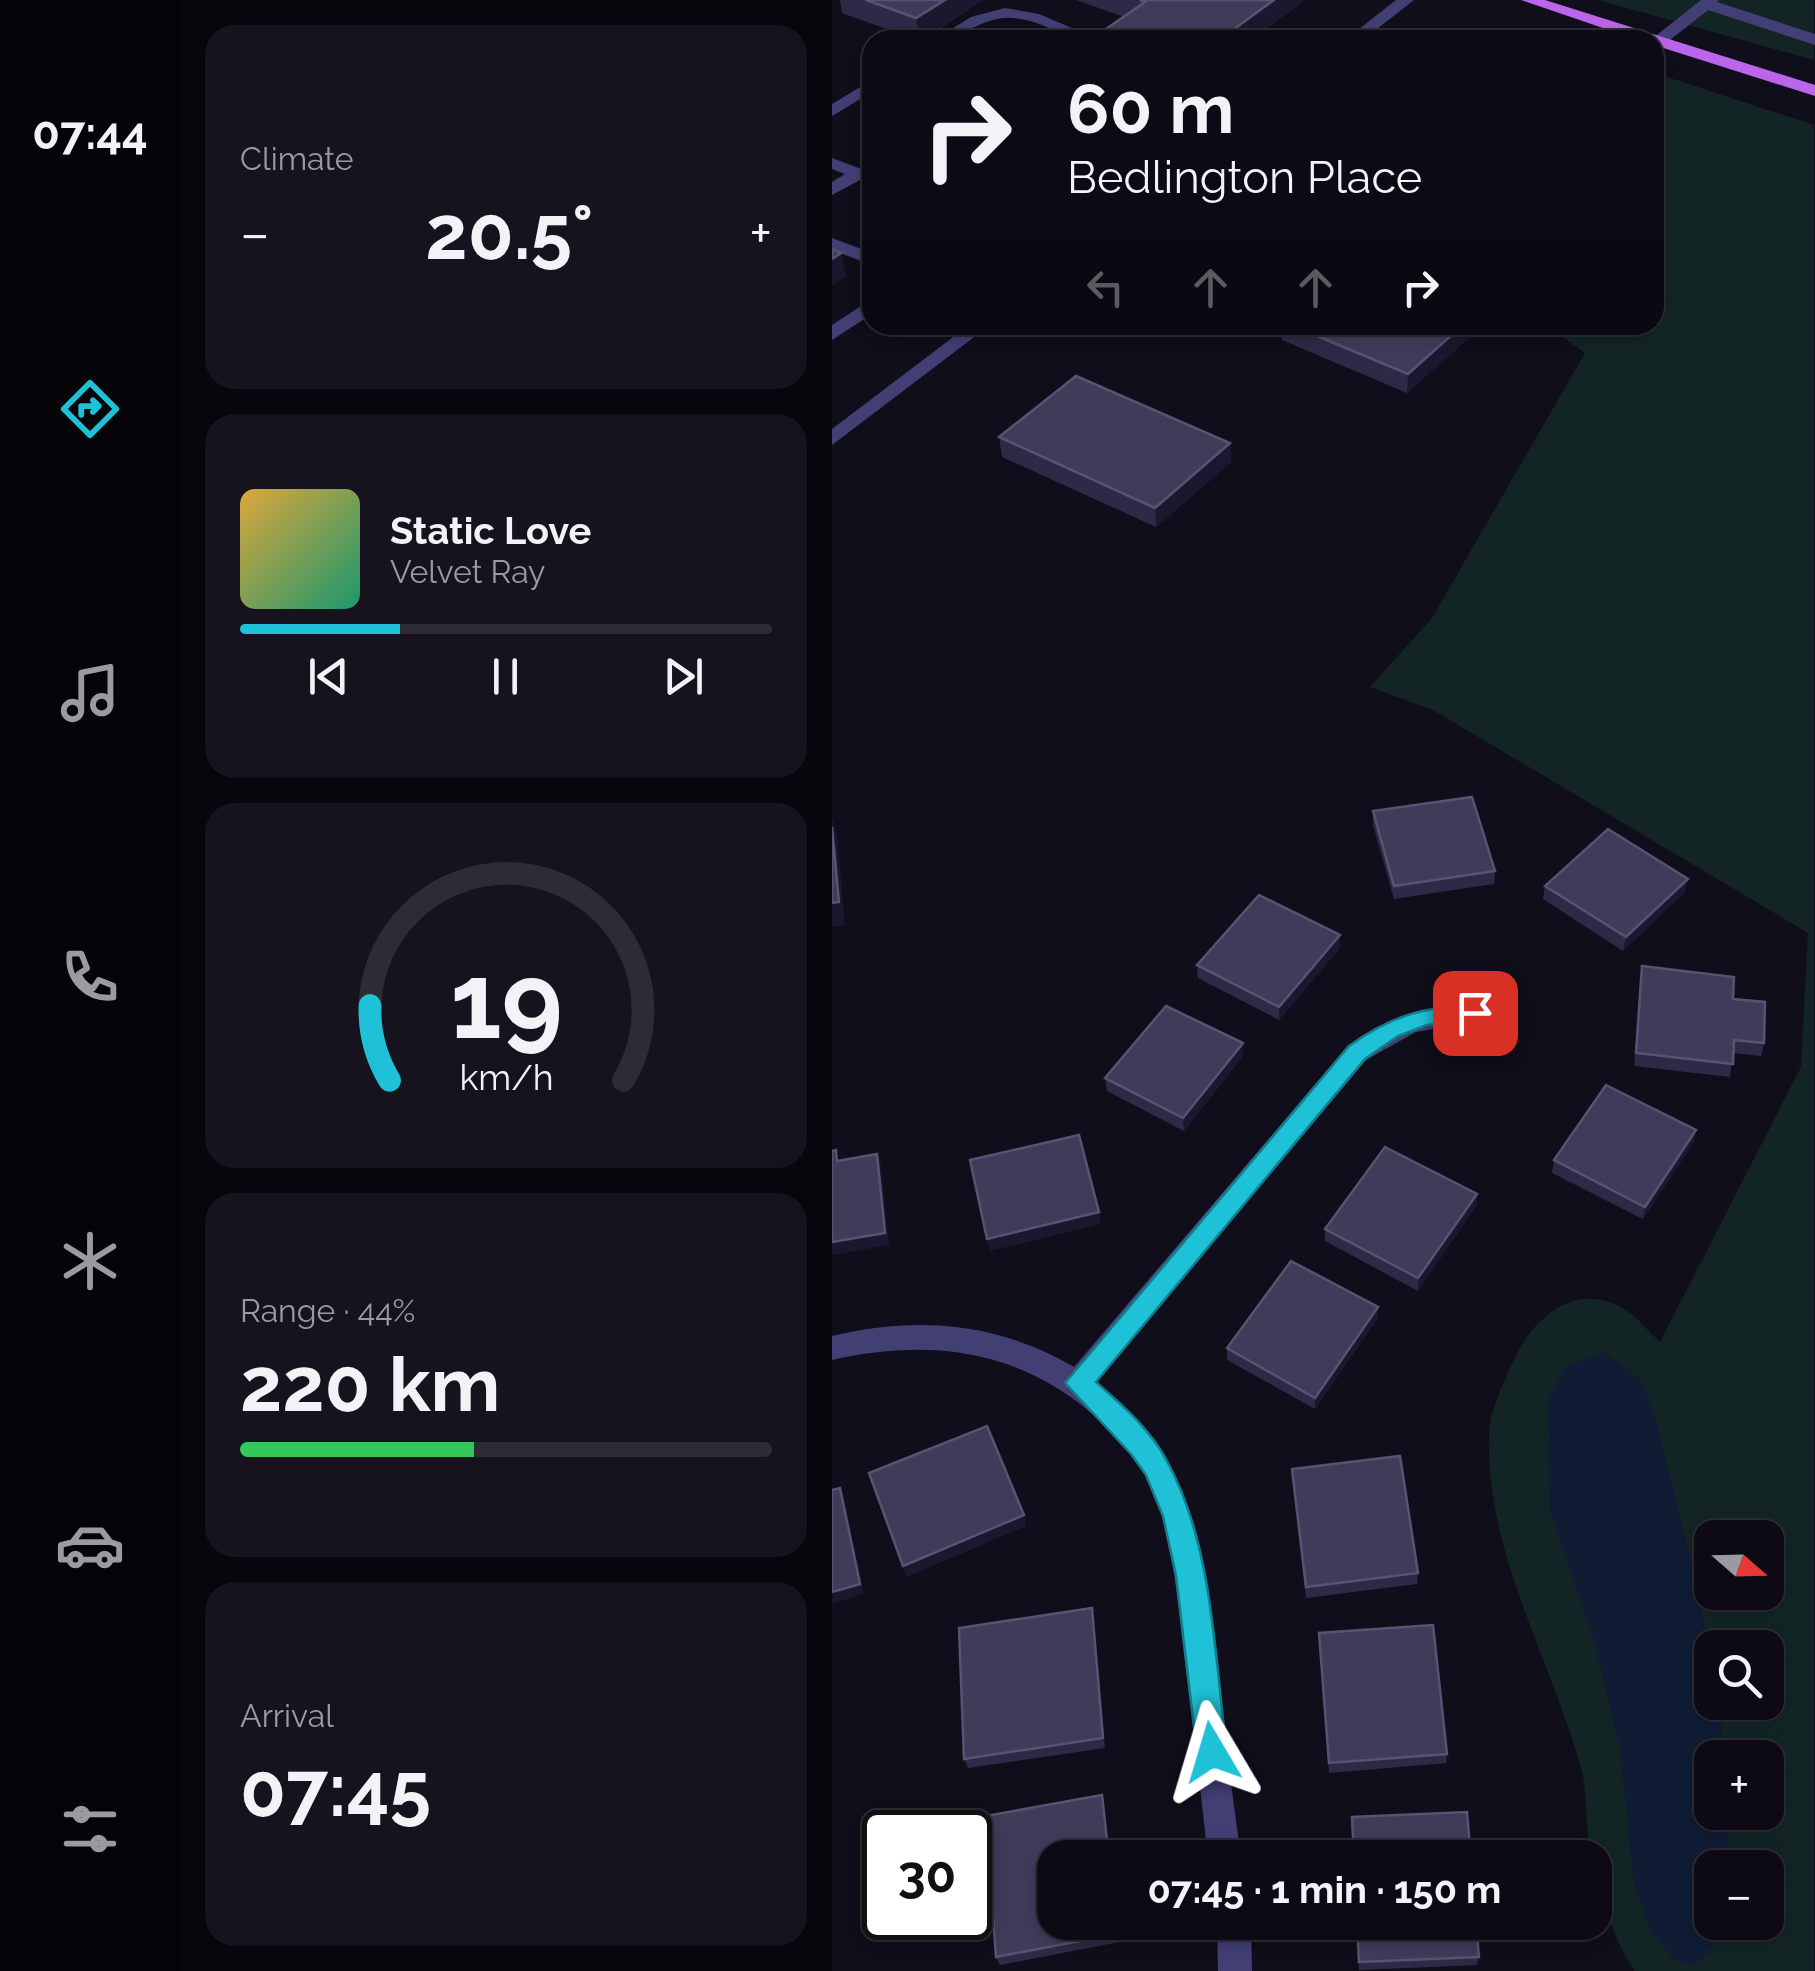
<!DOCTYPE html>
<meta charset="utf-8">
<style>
body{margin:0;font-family:Raleway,sans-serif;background:#16131e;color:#f1f3f6;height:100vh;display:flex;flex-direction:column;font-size:38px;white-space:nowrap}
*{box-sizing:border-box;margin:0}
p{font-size:32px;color:#9a9aa0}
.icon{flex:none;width:55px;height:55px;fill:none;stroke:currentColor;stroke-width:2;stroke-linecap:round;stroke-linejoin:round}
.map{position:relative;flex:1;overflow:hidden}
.sheet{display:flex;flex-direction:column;gap:25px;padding:25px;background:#07060c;width:652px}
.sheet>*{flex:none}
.banner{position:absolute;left:30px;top:30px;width:802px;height:305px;border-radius:30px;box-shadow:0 5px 15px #0003,0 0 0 2px #2d2b34;background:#0d0a15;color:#f1f3f6;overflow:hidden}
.needle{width:65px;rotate:110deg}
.fabs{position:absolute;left:862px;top:1520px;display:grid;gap:20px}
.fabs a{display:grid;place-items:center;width:90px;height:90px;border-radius:20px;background:#0d0a15;box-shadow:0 5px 15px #0003,0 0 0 2px #2d2b34;font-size:50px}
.speed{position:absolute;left:30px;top:1810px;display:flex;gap:20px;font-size:50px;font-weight:700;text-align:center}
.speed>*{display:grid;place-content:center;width:130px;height:130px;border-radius:50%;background:#0d0a15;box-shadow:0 5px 15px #0003,0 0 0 2px #2d2b34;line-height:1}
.speed .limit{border:5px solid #111;border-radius:15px;background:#fff;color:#111}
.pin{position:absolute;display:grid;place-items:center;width:85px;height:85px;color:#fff;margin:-42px;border-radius:20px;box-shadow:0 5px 15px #0006}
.me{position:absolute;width:110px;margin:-55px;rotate:353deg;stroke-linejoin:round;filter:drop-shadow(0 0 8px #0008)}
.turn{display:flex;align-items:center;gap:35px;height:210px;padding:0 40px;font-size:45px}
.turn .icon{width:130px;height:130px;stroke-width:2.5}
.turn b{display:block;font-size:70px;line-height:85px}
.lanes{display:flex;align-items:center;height:95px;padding:0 40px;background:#0003;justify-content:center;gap:50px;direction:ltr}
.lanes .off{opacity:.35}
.big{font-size:75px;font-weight:700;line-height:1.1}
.sheet .tile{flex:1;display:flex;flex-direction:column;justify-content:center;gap:15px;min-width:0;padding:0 35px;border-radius:30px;background:#16131e}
.sheet .dial{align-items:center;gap:0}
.dial svg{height:260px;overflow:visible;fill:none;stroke:#2d2b34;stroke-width:7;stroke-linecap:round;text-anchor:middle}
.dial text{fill:#f1f3f6;stroke:none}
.song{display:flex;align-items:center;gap:30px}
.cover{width:120px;height:120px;border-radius:15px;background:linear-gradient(135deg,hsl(40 70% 55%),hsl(160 70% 35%))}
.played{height:10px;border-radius:5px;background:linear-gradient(90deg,#1ec1d6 30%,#2d2b34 30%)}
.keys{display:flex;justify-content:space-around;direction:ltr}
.heat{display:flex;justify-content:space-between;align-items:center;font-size:55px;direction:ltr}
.charge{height:15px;border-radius:8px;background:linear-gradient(90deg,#34c759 44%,#2d2b34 0)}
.trip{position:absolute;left:205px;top:1840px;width:575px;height:100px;border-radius:30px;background:#0d0a15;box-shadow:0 5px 15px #0003,0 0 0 2px #2d2b34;font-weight:700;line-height:100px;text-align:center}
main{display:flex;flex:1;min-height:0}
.tabs{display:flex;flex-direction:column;width:180px;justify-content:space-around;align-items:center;background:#050408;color:#9a9aa0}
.tabs .icon{width:70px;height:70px}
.tabs .selected{color:#1ec1d6}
.tabs b{font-size:45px;color:#f1f3f6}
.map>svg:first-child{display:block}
.green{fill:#122524;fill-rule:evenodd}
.water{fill:#0f1c34}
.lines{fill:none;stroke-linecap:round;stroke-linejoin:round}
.minor{fill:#423f75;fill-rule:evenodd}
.major{fill:#ba65ea;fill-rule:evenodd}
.wall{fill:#2f2947}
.shaded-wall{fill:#1c172e}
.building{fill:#413b5a;stroke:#585273;stroke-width:2.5}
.route{fill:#1ec1d6;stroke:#147d8b;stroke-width:2.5}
</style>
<main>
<nav class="tabs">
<b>07:44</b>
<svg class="icon selected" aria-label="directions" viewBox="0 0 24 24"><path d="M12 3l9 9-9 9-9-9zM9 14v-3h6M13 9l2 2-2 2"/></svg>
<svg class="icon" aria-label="music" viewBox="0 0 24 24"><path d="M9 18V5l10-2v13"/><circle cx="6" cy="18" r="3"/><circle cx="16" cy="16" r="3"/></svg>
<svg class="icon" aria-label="phone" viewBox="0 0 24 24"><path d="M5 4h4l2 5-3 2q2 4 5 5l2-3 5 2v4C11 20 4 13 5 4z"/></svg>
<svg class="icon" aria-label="climate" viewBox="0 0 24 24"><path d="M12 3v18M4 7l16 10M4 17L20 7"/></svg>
<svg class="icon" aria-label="car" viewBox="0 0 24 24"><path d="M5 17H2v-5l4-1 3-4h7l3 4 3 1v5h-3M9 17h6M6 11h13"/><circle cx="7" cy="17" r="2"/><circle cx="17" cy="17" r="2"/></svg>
<svg class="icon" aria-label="filters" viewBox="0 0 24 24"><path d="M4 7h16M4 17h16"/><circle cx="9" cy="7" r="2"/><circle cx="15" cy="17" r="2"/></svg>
</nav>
<section class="sheet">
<div class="tile"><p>Climate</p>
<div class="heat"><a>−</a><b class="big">20.5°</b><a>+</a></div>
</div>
<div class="tile">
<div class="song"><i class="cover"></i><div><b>Static Love</b><p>Velvet Ray</p></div></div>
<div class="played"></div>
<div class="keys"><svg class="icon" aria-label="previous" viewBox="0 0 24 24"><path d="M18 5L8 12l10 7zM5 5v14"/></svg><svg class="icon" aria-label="pause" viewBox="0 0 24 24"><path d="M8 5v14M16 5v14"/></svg><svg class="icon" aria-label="next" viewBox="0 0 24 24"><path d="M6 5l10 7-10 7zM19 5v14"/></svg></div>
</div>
<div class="tile dial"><svg viewBox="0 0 100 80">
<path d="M14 69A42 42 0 1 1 86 69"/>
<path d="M14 69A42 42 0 0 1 8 46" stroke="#1ec1d6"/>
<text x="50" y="56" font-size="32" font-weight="700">19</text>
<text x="50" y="72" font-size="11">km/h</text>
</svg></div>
<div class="tile"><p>Range · 44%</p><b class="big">220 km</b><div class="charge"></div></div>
<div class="tile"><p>Arrival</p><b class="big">07:45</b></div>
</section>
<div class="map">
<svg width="983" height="1971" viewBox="0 0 983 1971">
<rect width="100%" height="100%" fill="#110e1c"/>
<!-- green -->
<path class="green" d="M 766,0 L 982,0 L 982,60 Z
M 823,73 L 982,125 L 982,1971 L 803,1971 C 779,1937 765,1884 757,1844 C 753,1819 756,1793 749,1768 C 718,1656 653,1552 657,1433 C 658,1411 670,1387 678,1368 C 687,1349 696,1331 712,1318 C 736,1296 766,1292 795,1311 C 807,1318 817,1333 828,1342 L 969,1067 L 976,933 L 601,710 L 538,687 L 600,618 L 753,353 L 714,325 L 822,325 ZM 880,1538 L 935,1538 L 935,1592 L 880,1592 ZM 880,1648 L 935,1648 L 935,1702 L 880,1702 ZM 880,1758 L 935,1758 L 935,1812 L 880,1812 ZM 880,1868 L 935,1868 L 935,1922 L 880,1922 Z"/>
<!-- water -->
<path class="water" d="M 771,1352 L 808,1378 L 823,1417 L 864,1581 L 880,1663 L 880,1702 L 887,1703 L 888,1707 L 892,1757 L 880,1758 L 880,1812 L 895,1813 L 897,1867 L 880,1868 L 880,1922 L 888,1923 L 879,1950 L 862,1966 L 841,1959 L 817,1929 L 802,1884 L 788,1751 L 764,1647 L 718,1511 L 716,1398 L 735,1366 Z"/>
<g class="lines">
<!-- minor -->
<path class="minor" d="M 564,0 L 582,0 L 531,40 L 513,40 Z
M 869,0 L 887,0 L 885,2 L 983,34 L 983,45 L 876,10 L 833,44 L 822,45 L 821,38 Z
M 173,8 L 207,14 L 247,31 L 239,36 C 214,28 189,12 161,20 C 139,26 126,40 102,40 L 139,17 Z
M 40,80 L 40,92 L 0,116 L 0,104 Z
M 0,158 L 40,173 L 40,184 L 28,180 L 0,195 L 0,182 L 13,174 L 0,169 Z
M 0,238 L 40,253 L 40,265 L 0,250 Z
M 40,299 L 40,314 L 0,340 L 0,325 Z
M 137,325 L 158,325 L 0,445 L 0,429 Z
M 643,1003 L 652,1006 L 656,1013 L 652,1020 L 584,1032 L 534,1060 L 264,1382 C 319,1422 348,1474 366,1538 L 409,1858 L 376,1858 C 368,1787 360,1716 351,1645 C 345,1595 341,1543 323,1496 C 310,1462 285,1434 258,1412 C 182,1348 94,1339 0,1360 L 0,1336 C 86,1316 165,1322 242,1367 L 516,1046 L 572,1016 Z
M 385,1922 L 419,1922 L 420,1971 L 386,1971 Z"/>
<!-- major -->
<path class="major" d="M 689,0 L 713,0 L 983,85 L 983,96 L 822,45 L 822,40 L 806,40 Z"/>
</g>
<!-- wall -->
<path class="wall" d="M 8,0 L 151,0 L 90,40 L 85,40 L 10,13 Z
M 244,0 L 473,0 L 419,40 L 292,17 Z
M 450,325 L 651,325 L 575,393 L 450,340 Z
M 167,437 L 398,443 L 399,462 L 324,527 L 170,457 Z
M 541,811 L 663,871 L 662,884 L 562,899 L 541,825 Z
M 713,886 L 853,892 L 791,951 L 711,899 Z
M 508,948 L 447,1020 L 366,978 L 365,965 Z
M 810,966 L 901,999 L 932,1043 L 929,1056 L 901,1053 L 898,1077 L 802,1066 Z
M 411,1043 L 411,1056 L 352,1131 L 275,1091 L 273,1078 Z
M 864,1130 L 861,1143 L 811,1219 L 720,1173 L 722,1160 Z
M 645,1194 L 644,1206 L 586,1291 L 493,1241 L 493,1229 Z
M 546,1307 L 545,1319 L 483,1409 L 395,1360 L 395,1348 Z
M 460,1469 L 586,1573 L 585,1584 L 474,1598 Z
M 262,1619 L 273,1748 L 136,1768 L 132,1759 Z
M 487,1643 L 615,1754 L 614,1763 L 497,1773 Z
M 270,1795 L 278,1858 L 222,1858 L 222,1922 L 285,1922 L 287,1942 L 168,1965 L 164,1957 L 154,1816 Z
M 524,1922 L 647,1957 L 645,1965 L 527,1970 Z"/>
<!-- shaded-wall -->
<path class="shaded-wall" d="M 113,0 L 151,0 L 88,40 L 84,18 Z
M 442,0 L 473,0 L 419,40 L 387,40 Z
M 9,253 L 14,276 L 0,286 L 0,259 Z
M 631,325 L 651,325 L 575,393 L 576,374 Z
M 398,443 L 399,462 L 324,527 L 323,508 Z
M 0,818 L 5,836 L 13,925 L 0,927 Z
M 856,879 L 853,892 L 791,951 L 794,937 Z
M 508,935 L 508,948 L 447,1020 L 447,1007 Z
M 411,1043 L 411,1056 L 352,1131 L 351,1118 Z
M 864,1130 L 861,1143 L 811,1219 L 813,1207 Z
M 45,1154 L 49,1166 L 57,1245 L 0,1255 L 0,1242 Z
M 645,1194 L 644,1206 L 586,1291 L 586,1278 Z
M 267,1212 L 269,1224 L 158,1251 L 155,1239 Z
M 546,1307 L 545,1319 L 483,1409 L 483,1398 Z
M 8,1488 L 12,1499 L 32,1594 L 0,1604 Z
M 192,1515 L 194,1526 L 75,1577 L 71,1566 Z
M 260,1608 L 262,1619 L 273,1748 L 271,1738 Z"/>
<!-- building -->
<path class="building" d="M 34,0 L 113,0 L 84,18 Z
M 308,0 L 442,0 L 387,40 L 258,40 L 313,2 Z
M 0,249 L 9,253 L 0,259 Z
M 459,325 L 631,325 L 576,374 Z
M 244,376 L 398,443 L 323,508 L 167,437 Z
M 640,797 L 663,871 L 562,886 L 541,811 Z
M 0,827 L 7,902 L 0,903 Z
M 776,829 L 856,879 L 794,937 L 713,886 Z
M 427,895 L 508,935 L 447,1007 L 365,965 Z
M 810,966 L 902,977 L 901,999 L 933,1002 L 932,1043 L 902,1040 L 901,1064 L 804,1053 Z
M 334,1006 L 411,1043 L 351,1118 L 273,1078 Z
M 774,1085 L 864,1130 L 813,1207 L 722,1160 Z
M 247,1135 L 267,1212 L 155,1239 L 138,1160 Z
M 553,1147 L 645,1194 L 586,1278 L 493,1229 Z
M 4,1150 L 5,1161 L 45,1154 L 53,1233 L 0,1242 L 0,1151 Z
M 459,1261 L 546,1307 L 483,1398 L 395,1348 Z
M 155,1426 L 192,1515 L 71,1566 L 37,1473 Z
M 568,1456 L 586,1573 L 474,1587 L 460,1469 Z
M 8,1488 L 28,1584 L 0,1592 L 0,1490 Z
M 260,1608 L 271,1738 L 132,1759 L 127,1628 Z
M 601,1625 L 615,1754 L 497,1763 L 487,1633 Z
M 270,1795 L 277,1858 L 222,1858 L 222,1922 L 284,1922 L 285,1934 L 164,1957 L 154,1816 Z
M 635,1812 L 639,1858 L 522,1858 L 520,1817 Z
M 525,1922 L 644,1922 L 647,1957 L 527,1962 Z"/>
<!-- route -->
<path class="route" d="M 643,1004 L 654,1013 L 651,1019 L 595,1025 L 566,1036 L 533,1059 L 264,1382 C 290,1405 318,1429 335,1461 C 382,1547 382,1657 395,1752 L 390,1762 L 380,1767 L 370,1762 L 365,1752 L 344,1576 L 331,1516 L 314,1475 L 299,1454 L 233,1383 L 517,1046 C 560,1015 590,1008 643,1004 Z"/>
</svg>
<div class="fabs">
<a><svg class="needle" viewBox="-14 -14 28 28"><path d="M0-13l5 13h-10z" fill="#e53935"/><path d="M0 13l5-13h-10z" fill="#9a9aa0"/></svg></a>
<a><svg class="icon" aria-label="search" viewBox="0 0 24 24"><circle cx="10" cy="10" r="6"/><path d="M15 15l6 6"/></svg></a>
<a>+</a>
<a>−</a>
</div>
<div class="speed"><div class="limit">30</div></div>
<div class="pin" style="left:643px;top:1013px;background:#d93025"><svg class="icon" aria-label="arrive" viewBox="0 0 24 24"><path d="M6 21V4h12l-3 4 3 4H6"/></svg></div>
<svg class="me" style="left:380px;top:1752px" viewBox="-20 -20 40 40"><path d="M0-17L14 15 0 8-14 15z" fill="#1ec1d6" stroke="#fff" stroke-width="4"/></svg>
<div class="trip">07:45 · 1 min · 150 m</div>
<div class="banner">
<div class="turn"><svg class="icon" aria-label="right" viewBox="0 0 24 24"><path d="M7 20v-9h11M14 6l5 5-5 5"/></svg><div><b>60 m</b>Bedlington Place</div></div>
<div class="lanes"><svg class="icon off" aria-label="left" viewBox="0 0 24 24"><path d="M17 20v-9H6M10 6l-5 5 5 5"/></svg><svg class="icon off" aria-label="ahead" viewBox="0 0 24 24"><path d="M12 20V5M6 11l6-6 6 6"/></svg><svg class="icon off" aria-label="ahead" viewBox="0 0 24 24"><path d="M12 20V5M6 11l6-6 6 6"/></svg><svg class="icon" aria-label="right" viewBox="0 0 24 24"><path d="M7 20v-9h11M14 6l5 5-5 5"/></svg></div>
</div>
</div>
</main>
